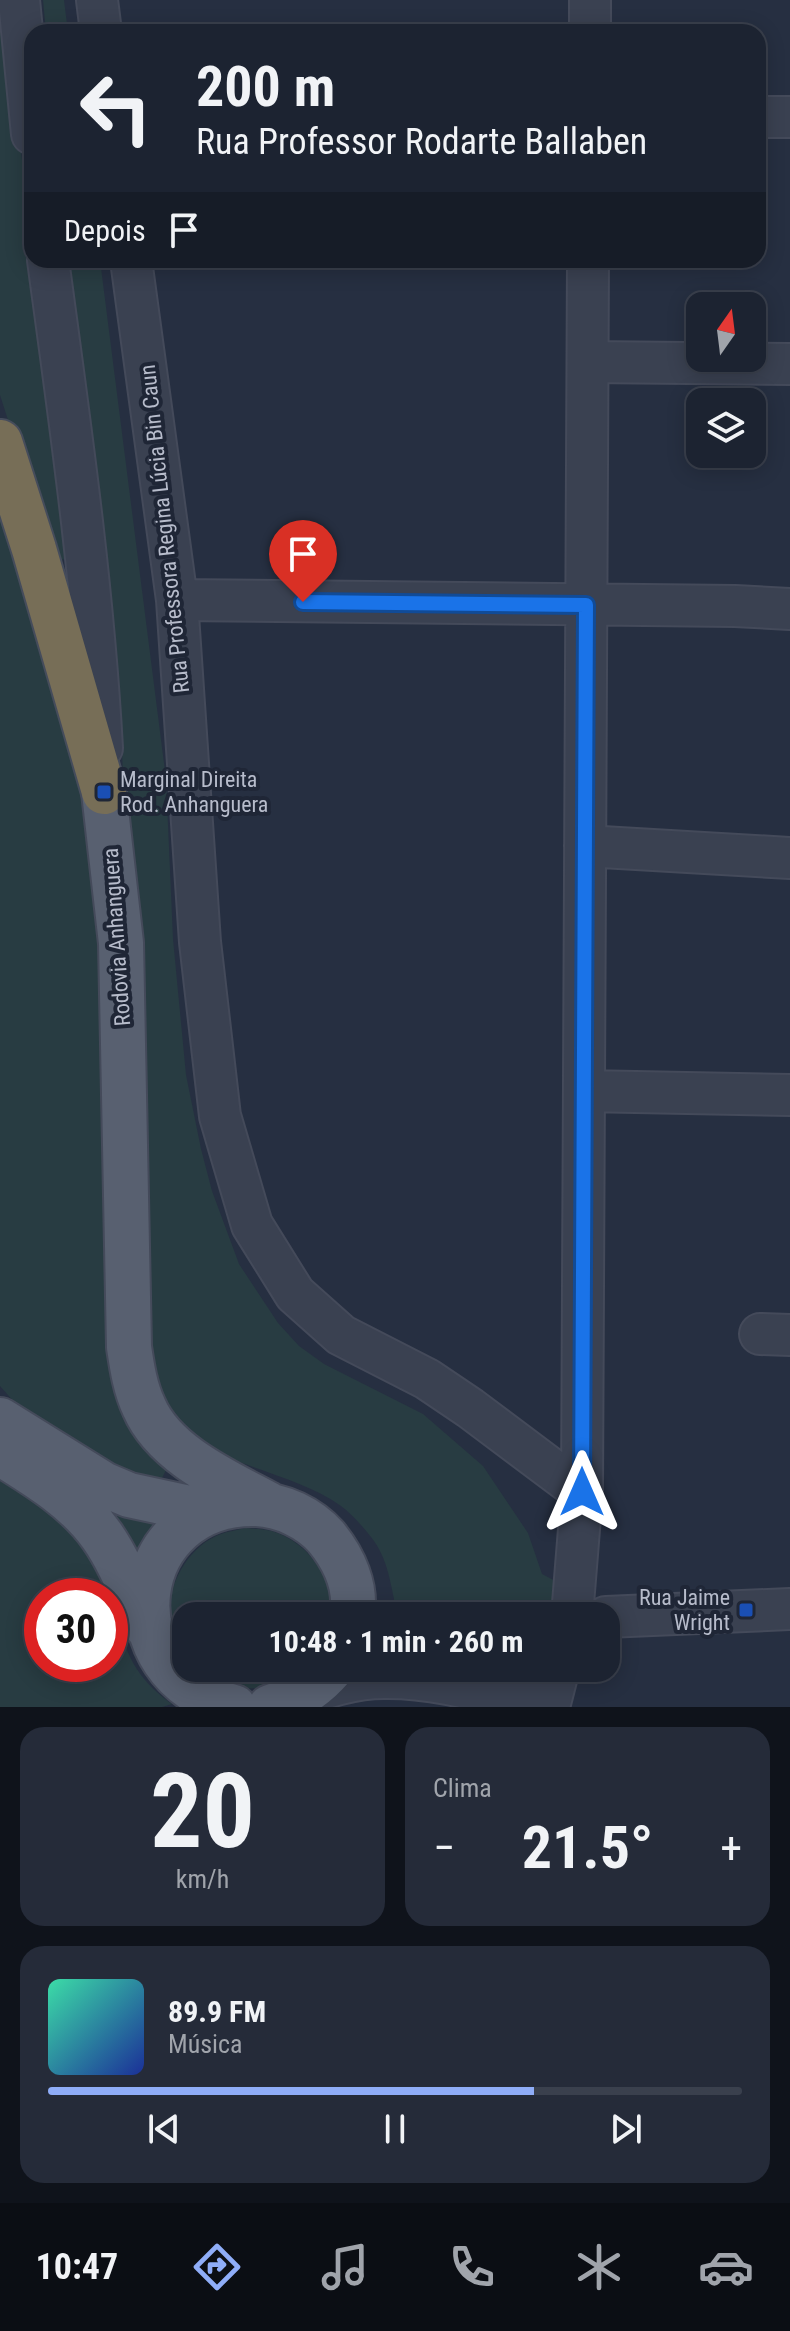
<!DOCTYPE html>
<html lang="pt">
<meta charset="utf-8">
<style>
body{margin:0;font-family:"Roboto Condensed",sans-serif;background:#252b39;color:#f1f3f6;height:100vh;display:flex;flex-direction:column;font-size:30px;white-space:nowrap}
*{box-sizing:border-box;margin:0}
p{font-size:26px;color:#a0a4ab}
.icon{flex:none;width:44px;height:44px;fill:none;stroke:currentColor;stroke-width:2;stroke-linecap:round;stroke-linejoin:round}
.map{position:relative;height:1707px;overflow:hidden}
.sheet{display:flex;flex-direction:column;gap:20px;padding:20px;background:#0f131b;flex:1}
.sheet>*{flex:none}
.top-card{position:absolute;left:24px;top:24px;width:742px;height:244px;border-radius:24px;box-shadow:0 4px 20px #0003,0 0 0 2px #3a404d;background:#1c2331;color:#f1f3f6;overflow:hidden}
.needle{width:52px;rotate:14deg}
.controls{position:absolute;left:686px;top:292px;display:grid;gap:16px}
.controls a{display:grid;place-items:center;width:80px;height:80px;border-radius:16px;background:#1c2331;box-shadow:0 4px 20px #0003,0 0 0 2px #3a404d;font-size:40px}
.speed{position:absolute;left:24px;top:1578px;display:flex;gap:16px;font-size:40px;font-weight:700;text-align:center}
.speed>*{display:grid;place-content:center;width:104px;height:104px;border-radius:50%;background:#1c2331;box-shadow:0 4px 20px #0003,0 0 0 2px #3a404d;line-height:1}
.speed .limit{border:12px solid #d22;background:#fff;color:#111}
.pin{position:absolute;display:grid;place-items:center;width:68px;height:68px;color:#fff;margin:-82px -34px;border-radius:50% 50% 50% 0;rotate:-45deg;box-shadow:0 0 8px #0007}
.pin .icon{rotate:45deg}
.me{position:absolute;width:88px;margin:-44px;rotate:0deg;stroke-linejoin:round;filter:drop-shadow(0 0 6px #0008)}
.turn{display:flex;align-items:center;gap:28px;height:168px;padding:0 40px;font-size:36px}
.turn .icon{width:104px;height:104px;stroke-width:2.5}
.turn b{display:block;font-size:56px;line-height:68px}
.then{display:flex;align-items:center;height:76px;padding:0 40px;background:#0003;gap:16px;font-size:30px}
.big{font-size:60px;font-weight:700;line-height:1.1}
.sheet .tile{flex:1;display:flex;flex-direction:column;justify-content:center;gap:12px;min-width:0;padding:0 28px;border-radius:24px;background:#252b39}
.sheet .dial{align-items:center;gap:0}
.dial b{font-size:104px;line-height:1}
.song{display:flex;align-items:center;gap:24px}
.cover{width:96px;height:96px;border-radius:12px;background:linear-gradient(135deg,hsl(160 70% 55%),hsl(230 70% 35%))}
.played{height:8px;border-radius:4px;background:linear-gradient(90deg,#8fadf8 70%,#3a404d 70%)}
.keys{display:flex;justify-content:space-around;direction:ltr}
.heat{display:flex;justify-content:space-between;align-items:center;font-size:44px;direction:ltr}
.sheet .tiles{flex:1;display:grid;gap:20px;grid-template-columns:1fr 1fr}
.tile:last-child{grid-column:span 2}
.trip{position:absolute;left:172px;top:1602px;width:448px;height:80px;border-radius:24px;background:#1c2331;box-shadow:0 4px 20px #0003,0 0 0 2px #3a404d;font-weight:700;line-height:80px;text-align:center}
.tab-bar{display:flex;height:128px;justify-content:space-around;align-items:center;background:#0b0e14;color:#a0a4ab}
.tab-bar .icon{width:56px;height:56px}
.tab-bar .active{color:#8fadf8}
.tab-bar b{font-size:36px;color:#f1f3f6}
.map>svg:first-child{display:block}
.green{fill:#283c42}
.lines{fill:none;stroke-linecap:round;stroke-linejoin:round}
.minor-casing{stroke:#444a5a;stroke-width:44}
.major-casing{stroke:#444a5a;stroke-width:48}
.highway-casing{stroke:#454c5b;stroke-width:48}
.minor{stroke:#3a4151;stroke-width:40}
.major{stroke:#586070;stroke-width:44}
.highway{stroke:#776e57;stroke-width:44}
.route-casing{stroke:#114b97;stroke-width:20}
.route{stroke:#1a73e8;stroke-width:14}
.transit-dot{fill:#1a4fb4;stroke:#1f2636;stroke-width:3}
.labels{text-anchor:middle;stroke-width:8;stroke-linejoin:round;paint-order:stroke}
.street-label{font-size:22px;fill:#b7bccb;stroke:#1f2636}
.poi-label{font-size:22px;fill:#b7bccb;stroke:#1f2636;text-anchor:start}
</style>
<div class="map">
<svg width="790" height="1707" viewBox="0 0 790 1707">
<rect width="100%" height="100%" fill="#262f41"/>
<!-- green -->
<path class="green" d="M 0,0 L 32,232 L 32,260 L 73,558 L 53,561 L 0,395 Z
M 43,0 L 64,0 L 68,32 L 46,32 Z
M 67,260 L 100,260 L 166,779 L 173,939 L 186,1075 L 201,1149 L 212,1191 L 239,1264 L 278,1323 L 299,1346 L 324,1364 L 423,1414 L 483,1466 L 528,1533 L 542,1574 L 624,1617 L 398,1616 C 391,1590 390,1564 374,1541 C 365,1529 353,1515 341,1506 C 281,1463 187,1468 155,1389 C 150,1376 150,1360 149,1346 L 119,686 Z
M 0,519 L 27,598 L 72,752 L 107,939 L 109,1324 L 168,1466 L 160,1482 L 130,1476 L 39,1430 L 0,1386 Z
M 0,1479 C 23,1493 63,1512 78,1533 C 91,1551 102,1575 109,1596 L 42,1596 L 42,1664 L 110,1664 L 110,1599 C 127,1648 127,1671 172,1704 L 162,1707 L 0,1707 Z
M 111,1505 L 165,1517 L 150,1530 L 130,1565 L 102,1514 Z
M 246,1528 C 255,1529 264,1529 272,1531 C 308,1542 335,1579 330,1616 L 186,1616 L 186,1655 C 182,1646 175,1636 172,1627 C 162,1591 187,1546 221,1534 C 229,1531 238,1530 246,1528 Z
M 198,1668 L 304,1668 C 260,1695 242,1695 198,1668 Z"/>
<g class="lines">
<!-- minor casing -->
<g class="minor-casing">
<path id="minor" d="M 19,0 L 32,134
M 97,0 L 101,32
M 590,32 L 590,0
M 758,117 L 790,117
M 48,260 C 70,423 93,584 102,748
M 131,260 L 177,600 L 200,942 L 220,1116 L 252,1225 L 295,1294 L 341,1335 L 427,1379 L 470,1408 L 582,1492
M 588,362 L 790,364
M 177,600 L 735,606 L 790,609
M 585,846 L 790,858
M 584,1091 L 790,1095
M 760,1334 L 790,1335
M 572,1616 L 582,1492 L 588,260
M 606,1617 L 790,1609
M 298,1698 C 326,1687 354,1678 384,1678 C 438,1677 493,1695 544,1707
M 549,1707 L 559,1668"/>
</g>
<!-- major casing -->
<g class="major-casing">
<path id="major" d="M 104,792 L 121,943 L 129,1347 C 132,1367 135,1388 144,1407 C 164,1454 225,1481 268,1504
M 0,1420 L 103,1484 L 129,1495 L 208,1512
M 0,1453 C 37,1476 77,1500 102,1536 C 121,1563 133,1597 147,1627
M 234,1707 C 103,1674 129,1501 256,1504 C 282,1505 309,1518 326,1537 C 344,1559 357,1587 352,1616
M 270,1707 C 296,1699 314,1689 332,1668"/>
</g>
<!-- highway casing -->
<g class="highway-casing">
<path id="highway" d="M 0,442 L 34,549 L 104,792"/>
</g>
<!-- minor -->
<use href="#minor" class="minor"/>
<!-- major -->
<use href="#major" class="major"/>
<!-- highway -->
<use href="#highway" class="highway"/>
</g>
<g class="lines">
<!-- route casing -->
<g class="route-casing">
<path id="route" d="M 303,602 L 586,605 L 582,1492"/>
</g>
<!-- route -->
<use href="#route" class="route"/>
</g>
<!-- markers -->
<g class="transit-dot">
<rect x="96" y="784" width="16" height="16" rx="4"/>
<rect x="738" y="1602" width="16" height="16" rx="4"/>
</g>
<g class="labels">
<!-- street labels -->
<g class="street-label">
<text transform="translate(164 529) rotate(-96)" y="8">Rua Professora Regina Lúcia Bin Caun</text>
<text transform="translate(116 937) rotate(-94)" y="8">Rodovia Anhanguera</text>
</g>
<!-- poi labels -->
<g class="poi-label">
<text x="120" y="787">Marginal Direita<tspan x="120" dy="25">Rod. Anhanguera</tspan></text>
<text x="730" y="1605" text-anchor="end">Rua Jaime<tspan x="730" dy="25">Wright</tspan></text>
</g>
</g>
</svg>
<div class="controls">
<a><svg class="needle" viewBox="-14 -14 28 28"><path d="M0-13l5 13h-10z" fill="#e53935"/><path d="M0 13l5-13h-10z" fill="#a0a4ab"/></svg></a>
<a><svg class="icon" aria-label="layers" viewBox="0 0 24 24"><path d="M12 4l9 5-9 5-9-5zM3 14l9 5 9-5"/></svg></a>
</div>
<div class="speed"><div class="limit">30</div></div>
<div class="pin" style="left:303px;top:602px;background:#d93025"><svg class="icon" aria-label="arrive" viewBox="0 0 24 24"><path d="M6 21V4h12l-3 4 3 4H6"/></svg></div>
<svg class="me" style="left:582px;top:1492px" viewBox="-20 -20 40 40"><path d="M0-17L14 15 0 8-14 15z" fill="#1a73e8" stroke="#fff" stroke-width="4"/></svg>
<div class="trip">10:48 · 1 min · 260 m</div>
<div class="top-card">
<div class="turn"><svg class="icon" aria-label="left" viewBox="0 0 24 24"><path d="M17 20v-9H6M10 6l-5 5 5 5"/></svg><div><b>200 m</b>Rua Professor Rodarte Ballaben</div></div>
<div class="then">Depois<svg class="icon" aria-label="arrive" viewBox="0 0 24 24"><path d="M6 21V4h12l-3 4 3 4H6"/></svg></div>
</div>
</div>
<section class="sheet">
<div class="tiles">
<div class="tile dial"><b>20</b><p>km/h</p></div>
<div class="tile"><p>Clima</p>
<div class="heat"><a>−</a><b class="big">21.5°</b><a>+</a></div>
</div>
<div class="tile">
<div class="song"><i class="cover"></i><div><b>89.9 FM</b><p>Música</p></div></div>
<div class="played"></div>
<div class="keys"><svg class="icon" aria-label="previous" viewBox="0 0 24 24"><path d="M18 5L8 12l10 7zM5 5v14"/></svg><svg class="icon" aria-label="pause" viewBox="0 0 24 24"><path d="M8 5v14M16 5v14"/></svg><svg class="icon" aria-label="next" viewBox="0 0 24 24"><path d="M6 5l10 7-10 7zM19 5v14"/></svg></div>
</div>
</div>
</section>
<nav class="tab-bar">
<b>10:47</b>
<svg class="icon active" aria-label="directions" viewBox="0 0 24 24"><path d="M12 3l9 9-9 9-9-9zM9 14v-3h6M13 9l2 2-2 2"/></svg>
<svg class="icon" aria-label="music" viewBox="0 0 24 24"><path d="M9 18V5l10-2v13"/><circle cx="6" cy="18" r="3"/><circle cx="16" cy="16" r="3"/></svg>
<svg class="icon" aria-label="phone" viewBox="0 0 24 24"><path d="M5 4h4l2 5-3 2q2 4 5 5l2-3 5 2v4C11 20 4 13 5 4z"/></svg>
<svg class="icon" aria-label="climate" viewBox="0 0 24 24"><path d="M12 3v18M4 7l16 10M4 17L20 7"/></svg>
<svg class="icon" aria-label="car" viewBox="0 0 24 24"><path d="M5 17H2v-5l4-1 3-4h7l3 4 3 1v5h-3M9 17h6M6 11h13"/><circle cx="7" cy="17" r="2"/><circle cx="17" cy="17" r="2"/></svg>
</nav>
